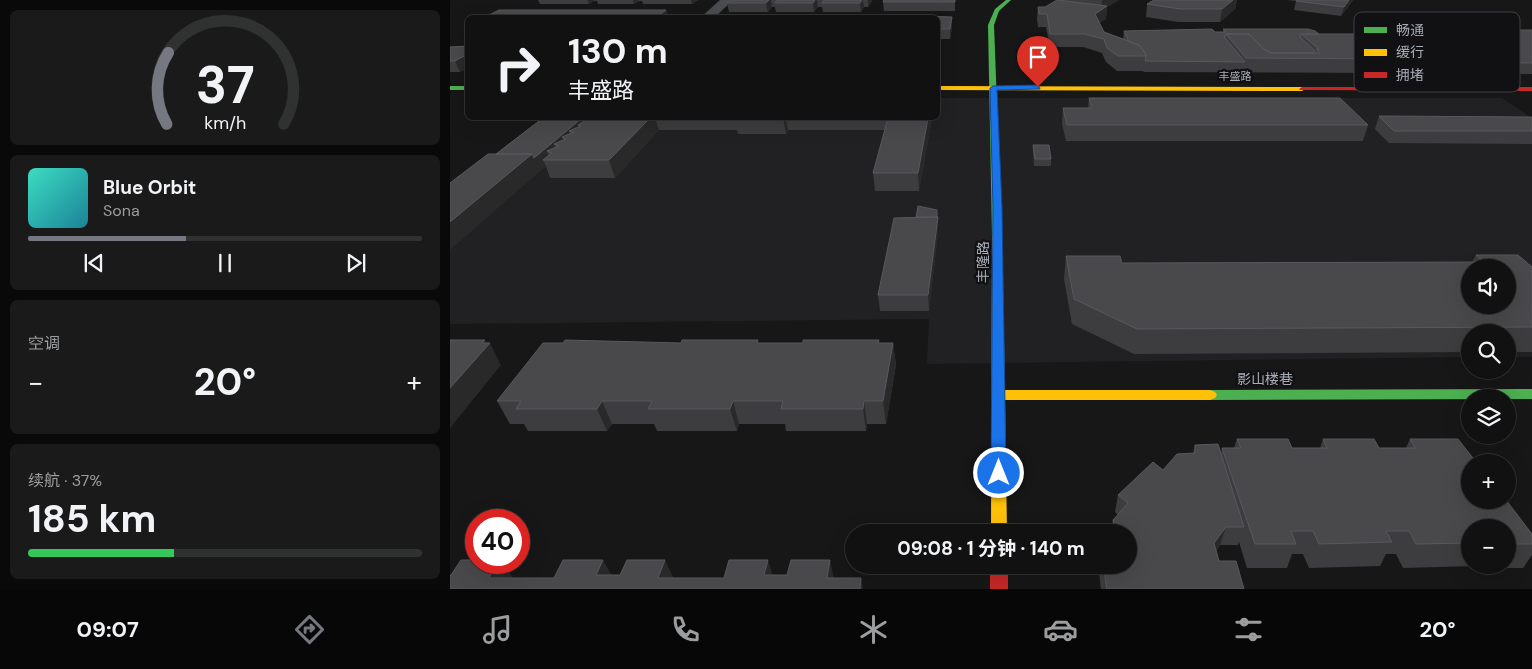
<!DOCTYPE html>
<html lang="zh">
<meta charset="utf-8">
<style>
body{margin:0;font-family:"DM Sans","Noto Sans SC",sans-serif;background:#1a1a1a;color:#f1f3f6;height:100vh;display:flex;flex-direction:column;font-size:19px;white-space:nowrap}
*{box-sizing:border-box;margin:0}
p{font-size:16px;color:#9c9d9f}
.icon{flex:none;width:28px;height:28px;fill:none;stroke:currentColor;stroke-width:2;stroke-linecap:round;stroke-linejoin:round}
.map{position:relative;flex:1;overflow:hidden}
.panel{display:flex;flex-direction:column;gap:10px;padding:10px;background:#090909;width:450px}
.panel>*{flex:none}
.guide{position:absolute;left:15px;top:15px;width:475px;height:105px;border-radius:8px;box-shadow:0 5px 20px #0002,0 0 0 1px #303131;background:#111;color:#f1f3f6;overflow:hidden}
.fabs{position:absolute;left:1011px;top:259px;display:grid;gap:10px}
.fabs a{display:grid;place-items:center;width:55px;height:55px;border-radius:50%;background:#111;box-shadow:0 5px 20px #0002,0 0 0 1px #303131;font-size:25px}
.speed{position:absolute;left:15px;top:509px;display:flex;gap:10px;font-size:25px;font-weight:700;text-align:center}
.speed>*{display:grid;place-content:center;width:65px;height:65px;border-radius:50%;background:#111;box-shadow:0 5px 20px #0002,0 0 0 1px #303131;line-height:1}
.speed .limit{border:8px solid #d22;background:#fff;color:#111}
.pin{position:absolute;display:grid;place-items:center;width:42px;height:42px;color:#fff;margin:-51px -21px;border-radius:50% 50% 50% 0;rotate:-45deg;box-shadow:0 0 5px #0007}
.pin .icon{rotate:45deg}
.me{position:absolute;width:55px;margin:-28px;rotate:0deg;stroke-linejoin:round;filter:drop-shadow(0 0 4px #0008)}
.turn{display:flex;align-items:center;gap:18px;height:105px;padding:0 20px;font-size:22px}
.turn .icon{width:65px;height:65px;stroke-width:2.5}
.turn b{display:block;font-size:35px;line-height:42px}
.big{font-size:38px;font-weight:700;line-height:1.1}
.panel .widget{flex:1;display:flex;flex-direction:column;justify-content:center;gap:8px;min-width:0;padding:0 18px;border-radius:8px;background:#1a1a1a}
.panel .dial{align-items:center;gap:0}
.dial svg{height:130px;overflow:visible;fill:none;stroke:#303131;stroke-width:7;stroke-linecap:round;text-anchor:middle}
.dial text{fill:#f1f3f6;stroke:none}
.song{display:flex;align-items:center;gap:15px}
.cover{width:60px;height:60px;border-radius:8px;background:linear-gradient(135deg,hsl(170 70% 55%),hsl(190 70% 35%))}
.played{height:5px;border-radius:2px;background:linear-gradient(90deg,#757880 40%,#303131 40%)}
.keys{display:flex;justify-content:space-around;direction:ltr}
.heat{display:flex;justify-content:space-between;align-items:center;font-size:28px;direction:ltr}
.charge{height:8px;border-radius:4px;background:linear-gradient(90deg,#34c759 37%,#303131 0)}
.trip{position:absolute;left:395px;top:524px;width:292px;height:50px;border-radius:25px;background:#111;box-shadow:0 5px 20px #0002,0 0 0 1px #303131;font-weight:700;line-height:50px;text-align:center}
.tabs{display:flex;height:80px;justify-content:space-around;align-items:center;background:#070707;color:#9c9d9f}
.tabs .icon{width:35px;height:35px}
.tabs .on{color:#757880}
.tabs b{font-size:22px;color:#f1f3f6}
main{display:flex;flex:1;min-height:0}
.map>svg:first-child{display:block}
.built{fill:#212123;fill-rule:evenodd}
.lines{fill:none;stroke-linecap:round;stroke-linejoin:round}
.street{fill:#4b4c50;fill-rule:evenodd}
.fast{fill:#4caf50;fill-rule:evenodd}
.slow{fill:#ffc107;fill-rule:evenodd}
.jam{fill:#c62828;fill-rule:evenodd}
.wall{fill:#3d3d3f}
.shaded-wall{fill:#29292a}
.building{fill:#49494c;stroke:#58595d;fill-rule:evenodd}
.route{fill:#1a73e8;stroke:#114b97}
.labels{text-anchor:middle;stroke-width:4.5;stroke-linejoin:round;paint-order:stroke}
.far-street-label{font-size:11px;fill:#a8adb8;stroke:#111113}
.street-label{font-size:14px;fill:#a8adb8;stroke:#111113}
.key{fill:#111113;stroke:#3e4045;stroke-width:1}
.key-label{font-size:14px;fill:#a8adb8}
</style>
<main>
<section class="panel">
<div class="widget dial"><svg viewBox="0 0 100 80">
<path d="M14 69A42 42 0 1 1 86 69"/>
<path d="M14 69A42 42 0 0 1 15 25" stroke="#757880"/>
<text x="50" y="56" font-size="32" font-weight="700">37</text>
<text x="50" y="72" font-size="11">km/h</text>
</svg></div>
<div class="widget">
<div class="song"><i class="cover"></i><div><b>Blue Orbit</b><p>Sona</p></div></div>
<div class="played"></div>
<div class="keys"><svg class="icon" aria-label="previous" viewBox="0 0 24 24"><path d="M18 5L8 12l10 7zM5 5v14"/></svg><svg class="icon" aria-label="pause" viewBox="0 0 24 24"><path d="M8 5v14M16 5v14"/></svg><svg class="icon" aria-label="next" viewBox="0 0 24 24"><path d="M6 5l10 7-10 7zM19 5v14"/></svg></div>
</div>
<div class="widget"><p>空调</p>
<div class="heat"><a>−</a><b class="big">20°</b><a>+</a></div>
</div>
<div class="widget"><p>续航 · 37%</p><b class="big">185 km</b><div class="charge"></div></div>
</section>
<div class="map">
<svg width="1082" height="589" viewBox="0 0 1082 589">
<rect width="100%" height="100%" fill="#171717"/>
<!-- built -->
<path class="built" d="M 488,98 L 1052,98 L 1082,118 L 1082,357 L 1058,357 L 1058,332 L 1020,332 L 1020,357 L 477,364 L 479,319 L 0,324 L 0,200 L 106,118 L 488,118 ZM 1020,268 L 1058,268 L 1058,305 L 1020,305 Z"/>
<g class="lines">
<!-- street -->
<path class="street" d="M 270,0 L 283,0 L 264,18 L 250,18 Z"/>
<!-- fast -->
<path class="fast" d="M 556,0 L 561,0 L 549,11 L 544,25 L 552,236 L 547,239 L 542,236 L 538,25 L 545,9 Z
M 0,86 L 18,86 L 18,90 L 0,90 Z
M 1082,389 L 1082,399 L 760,400 L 755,398 L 753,395 L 755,392 L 760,390 Z"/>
<!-- slow -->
<path class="slow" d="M 488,86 L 852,87 L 855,89 L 852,91 L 488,90 Z
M 547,233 L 552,236 L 555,390 L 760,390 L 765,392 L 767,395 L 765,398 L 760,400 L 555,400 L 557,532 L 541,532 L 542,236 Z"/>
<!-- jam -->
<path class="jam" d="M 852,87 L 1082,87 L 1082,91 L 850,90 L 849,89 Z
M 540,565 L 558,565 L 558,589 L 540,589 Z"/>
</g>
<!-- wall -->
<path class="wall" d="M 88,0 L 248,0 L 242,4 L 193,4 L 192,1 L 189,1 L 184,4 L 148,4 L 147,1 L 144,1 L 139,4 L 90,4 Z
M 278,0 L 421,0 L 422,1 L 418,7 L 414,7 L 411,12 L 373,12 L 372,7 L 368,7 L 364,12 L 326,12 L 325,7 L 322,7 L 318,12 L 279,12 L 277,3 L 278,2 Z
M 434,0 L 505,0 L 505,11 L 434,11 L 433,2 Z
M 609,0 L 669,0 L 657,7 L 656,19 L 649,23 L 654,32 L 673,39 L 674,31 L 773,32 L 773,29 L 869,34 L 906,34 L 907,31 L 1003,33 L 1004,30 L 1082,30 L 1082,74 L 945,73 L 944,73 L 694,72 L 693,71 L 667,71 L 656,62 L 652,53 L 633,47 L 600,47 L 596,27 L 588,27 L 587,19 L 588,7 L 595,7 Z
M 704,0 L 787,0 L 785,9 L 770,22 L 728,22 L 696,17 L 697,4 Z
M 836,0 L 903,0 L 891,16 L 844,10 L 846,1 Z
M 216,10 L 218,18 L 33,18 Z
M 488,18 L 502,27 L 500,39 L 488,39 Z
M 18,46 L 18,68 L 10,72 L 0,72 L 0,47 Z
M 639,98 L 918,125 L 913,141 L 616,141 L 612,124 L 613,108 L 638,108 Z
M 929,116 L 1082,117 L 1082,144 L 939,143 L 925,129 Z
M 93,118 L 482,118 L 469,191 L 425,191 L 423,173 L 435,130 L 338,130 L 336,134 L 288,134 L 287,130 L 209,130 L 165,178 L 100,178 L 96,166 L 89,172 L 46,154 Z
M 583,145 L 601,159 L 601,166 L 584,166 L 583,152 Z
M 488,232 L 479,311 L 430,311 L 428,295 Z
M 1026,255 L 1082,267 L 1082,352 L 1058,352 L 1058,332 L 1020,332 L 1020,352 L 684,354 L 622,324 L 614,279 L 616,256 L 672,263 L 1022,262 Z
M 429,340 L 429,343 L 443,343 L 446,365 L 436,424 L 417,424 L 416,431 L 336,431 L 335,424 L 289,424 L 287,431 L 207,431 L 204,424 L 162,424 L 157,431 L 78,431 L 74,424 L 60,424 L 47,401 L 231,343 L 353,343 Z
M 787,439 L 842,448 L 870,448 L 873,439 L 929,448 L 956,448 L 960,439 L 1082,534 L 1082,555 L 1073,568 L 1049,568 L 1048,565 L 1058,565 L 1058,528 L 1020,528 L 1020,565 L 1026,565 L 1025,566 L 953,568 L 946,554 L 936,554 L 930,566 L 859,568 L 853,554 L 842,554 L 837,568 L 797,568 L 789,542 L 788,545 L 770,545 L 766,551 L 769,561 L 794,589 L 651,589 L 648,565 L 679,565 L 679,532 L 661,532 L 663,520 L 668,515 L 665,512 L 668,495 L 743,453 L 745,445 L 771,453 L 772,448 L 784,448 Z"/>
<!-- shaded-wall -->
<path class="shaded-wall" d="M 137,0 L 144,0 L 144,1 L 139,4 Z
M 183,0 L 188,0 L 189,1 L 184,4 Z
M 241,0 L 248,0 L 242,4 Z
M 319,0 L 321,0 L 322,7 L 318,12 L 316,3 Z
M 365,0 L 367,0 L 368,7 L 364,12 L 363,3 Z
M 412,0 L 413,0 L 414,7 L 411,12 L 410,3 Z
M 418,0 L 421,0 L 422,1 L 418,7 Z
M 652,0 L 669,0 L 657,7 L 656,19 L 644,27 L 645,14 L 651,10 Z
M 783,0 L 787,0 L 785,9 L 770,22 L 772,9 Z
M 899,0 L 903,0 L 891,16 L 894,7 Z
M 216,10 L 218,18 L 205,18 Z
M 502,17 L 502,27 L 500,39 L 500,29 Z
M 14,56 L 17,62 L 15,62 L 18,68 L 10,72 L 5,61 Z
M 132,118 L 151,118 L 138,119 L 135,118 L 139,128 L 128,125 L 131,134 L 119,131 L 123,141 L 112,137 L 116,148 L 104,144 L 108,155 L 97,151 L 100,160 L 93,160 L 96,166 L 0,250 L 0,222 L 82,154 Z
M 200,118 L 205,118 L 209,130 L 165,178 L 159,160 Z
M 333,118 L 336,118 L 338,130 L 336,134 Z
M 478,118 L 482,118 L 469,191 L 468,173 Z
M 487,210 L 488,232 L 479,311 L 478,295 Z
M 35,340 L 38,345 L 40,343 L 51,365 L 0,428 L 0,388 Z
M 443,343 L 446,365 L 436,424 L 433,401 Z
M 152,401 L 162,424 L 157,431 L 147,409 Z
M 283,401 L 289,424 L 287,431 L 280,409 Z
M 414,401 L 417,424 L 416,431 L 413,409 Z
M 776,527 L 770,545 L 758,560 L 764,543 Z
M 153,560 L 166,583 L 146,575 Z
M 215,560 L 226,583 L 208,578 Z
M 318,560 L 325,583 L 314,575 Z
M 380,560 L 385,583 L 377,578 Z
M 48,562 L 52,562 L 66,583 L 39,578 Z
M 411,578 L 413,589 L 410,589 Z"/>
<!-- building -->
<path class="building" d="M 280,0 L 319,0 L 316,3 L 277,3 Z
M 327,0 L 365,0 L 363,3 L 325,3 Z
M 374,0 L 412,0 L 410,3 L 372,3 Z
M 434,0 L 505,0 L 505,2 L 433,2 Z
M 607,0 L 657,6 L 645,14 L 654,32 L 689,45 L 696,54 L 695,56 L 668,56 L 657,48 L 654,39 L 634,34 L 600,34 L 597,14 L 589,14 L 588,7 L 595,7 Z
M 704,0 L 783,0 L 772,9 L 730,9 L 697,4 Z
M 847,0 L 899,0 L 894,7 L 846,1 Z
M 49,10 L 216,10 L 205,18 L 150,18 L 153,16 L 143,16 L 139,18 L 99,18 L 103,15 L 93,15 L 89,18 L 33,18 Z
M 263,16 L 288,16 L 287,18 L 254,18 Z
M 301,16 L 326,16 L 325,18 L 300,18 Z
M 339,16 L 370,17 L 338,18 Z
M 395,16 L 420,16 L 420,18 L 388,18 Z
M 433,16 L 458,16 L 457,18 L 433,18 Z
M 471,16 L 502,17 L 500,29 L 488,29 L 488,18 L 471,18 Z
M 762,29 L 765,32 L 776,32 L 773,29 L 858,29 L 865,31 L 869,34 L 851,34 L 850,37 L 865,51 L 865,53 L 821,53 L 814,49 L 799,34 L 776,34 L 775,37 L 774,37 L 795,62 L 695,61 L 696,54 L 689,45 L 679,42 L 674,31 Z
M 993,30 L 999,33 L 1010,33 L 1004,30 L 1082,30 L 1082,63 L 949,62 L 948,62 L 949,59 L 915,34 L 910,34 L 907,31 Z
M 776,34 L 799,34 L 814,49 L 821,53 L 870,53 L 866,49 L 869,49 L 851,34 L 915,34 L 949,59 L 796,58 Z
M 18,46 L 18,56 L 14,56 L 5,61 L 0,61 L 0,47 Z
M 639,98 L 890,98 L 918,125 L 617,125 L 613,108 L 642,108 Z
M 929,116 L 1082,117 L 1082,131 L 944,131 Z
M 93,118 L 132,118 L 84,158 L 82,154 L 46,154 Z
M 135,118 L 200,118 L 159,160 L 93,160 L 102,153 L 97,151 L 109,146 L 104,144 L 116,139 L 112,137 L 124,132 L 119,131 L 131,126 L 128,125 L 138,119 Z
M 438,118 L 478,118 L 468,173 L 423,173 Z
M 583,145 L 599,145 L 601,159 L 585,159 Z
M 38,154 L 82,154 L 0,222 L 0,183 Z
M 468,206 L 487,210 L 487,217 L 466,217 Z
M 488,217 L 478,295 L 428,295 L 444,218 Z
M 1026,255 L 1068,255 L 1082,267 L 1082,327 L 687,329 L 624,299 L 616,256 L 670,256 L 672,263 L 1034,262 ZM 1020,268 L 1058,268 L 1058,305 L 1020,305 Z
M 0,340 L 35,340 L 32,343 L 40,343 L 0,388 Z
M 115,340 L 231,343 L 232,340 L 308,340 L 307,343 L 353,343 L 353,340 L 429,340 L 428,343 L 443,343 L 433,401 L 414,401 L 413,409 L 331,409 L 333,401 L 283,401 L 280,409 L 198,409 L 202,401 L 152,401 L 147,409 L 66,409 L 71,401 L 47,401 L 93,343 L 113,343 Z
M 787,439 L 838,439 L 842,448 L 877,448 L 873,439 L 924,439 L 929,448 L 965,448 L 960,439 L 1008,439 L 1026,462 L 1020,462 L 1020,500 L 1056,500 L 1082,534 L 1082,544 L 1066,544 L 1058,532 L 1058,528 L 1020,528 L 1020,543 L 966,544 L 959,531 L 936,531 L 942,542 L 869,544 L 863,531 L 841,531 L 846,544 L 805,544 L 772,448 L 791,448 Z
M 768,444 L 794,527 L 776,527 L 764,543 L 769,561 L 786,561 L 794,589 L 657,589 L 653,565 L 679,565 L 679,532 L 665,532 L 663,520 L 678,503 L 668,495 L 703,462 L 713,470 L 727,454 L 745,453 L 745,445 Z
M 11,560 L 26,560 L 26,562 L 48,562 L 39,578 L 104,578 L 113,560 L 153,560 L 146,575 L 170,575 L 177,560 L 215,560 L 208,578 L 274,578 L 279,560 L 318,560 L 314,575 L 337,575 L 341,560 L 380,560 L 377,578 L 411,578 L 410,589 L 0,589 L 0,575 L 1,575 Z"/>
<!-- route -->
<path class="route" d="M 588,85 L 590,89 L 547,90 L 552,207 L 556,473 L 554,478 L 549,479 L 543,478 L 541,473 L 543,207 L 540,88 L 543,86 Z"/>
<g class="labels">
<!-- far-street labels -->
<g class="far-street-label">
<text x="785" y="80">丰盛路</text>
</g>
<!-- street labels -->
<g class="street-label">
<text transform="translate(533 262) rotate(-90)" y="5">丰隆路</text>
<text x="815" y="384">影山楼巷</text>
</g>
</g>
<!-- legend -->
<rect x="904" y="12" width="166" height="80" rx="8" class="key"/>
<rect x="914" y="27" width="23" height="6" fill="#4caf50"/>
<rect x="914" y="49" width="23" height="7" fill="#ffc107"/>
<rect x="914" y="72" width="23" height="6" fill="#c62828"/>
<g class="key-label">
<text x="946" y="35">畅通</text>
<text x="946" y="57">缓行</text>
<text x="946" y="80">拥堵</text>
</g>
</svg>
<div class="fabs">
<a><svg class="icon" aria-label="sound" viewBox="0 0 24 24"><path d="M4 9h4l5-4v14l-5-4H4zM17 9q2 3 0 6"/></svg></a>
<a><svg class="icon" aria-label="search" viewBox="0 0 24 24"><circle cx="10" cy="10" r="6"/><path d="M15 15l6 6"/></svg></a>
<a><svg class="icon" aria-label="layers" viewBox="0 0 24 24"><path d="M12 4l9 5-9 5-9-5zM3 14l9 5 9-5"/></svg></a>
<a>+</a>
<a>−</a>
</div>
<div class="speed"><div class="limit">40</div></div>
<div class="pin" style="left:588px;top:87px;background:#d93025"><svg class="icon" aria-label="arrive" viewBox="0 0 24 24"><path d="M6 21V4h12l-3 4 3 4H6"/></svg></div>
<svg class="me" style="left:549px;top:473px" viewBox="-20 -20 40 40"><circle r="17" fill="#1a73e8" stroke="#fff" stroke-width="3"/><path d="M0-11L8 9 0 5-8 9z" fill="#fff"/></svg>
<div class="trip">09:08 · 1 分钟 · 140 m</div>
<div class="guide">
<div class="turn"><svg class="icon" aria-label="right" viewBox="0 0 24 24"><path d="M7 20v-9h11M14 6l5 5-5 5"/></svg><div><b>130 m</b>丰盛路</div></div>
</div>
</div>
</main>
<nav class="tabs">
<b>09:07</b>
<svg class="icon on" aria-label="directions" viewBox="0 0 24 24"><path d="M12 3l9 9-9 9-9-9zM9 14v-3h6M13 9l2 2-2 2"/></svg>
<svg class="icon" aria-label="music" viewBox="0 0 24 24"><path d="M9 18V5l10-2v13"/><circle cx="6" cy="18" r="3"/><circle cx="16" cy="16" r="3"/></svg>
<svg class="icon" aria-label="phone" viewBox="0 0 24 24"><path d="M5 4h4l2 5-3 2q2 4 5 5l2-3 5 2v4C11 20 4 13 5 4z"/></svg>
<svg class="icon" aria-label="climate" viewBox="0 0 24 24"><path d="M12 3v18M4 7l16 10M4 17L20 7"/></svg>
<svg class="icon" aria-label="car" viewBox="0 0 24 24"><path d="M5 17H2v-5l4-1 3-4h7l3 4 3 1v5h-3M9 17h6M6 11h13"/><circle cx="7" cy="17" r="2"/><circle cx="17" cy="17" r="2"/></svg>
<svg class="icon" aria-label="filters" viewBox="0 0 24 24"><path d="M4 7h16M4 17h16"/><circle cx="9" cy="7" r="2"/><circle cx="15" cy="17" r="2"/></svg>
<b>20°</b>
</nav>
